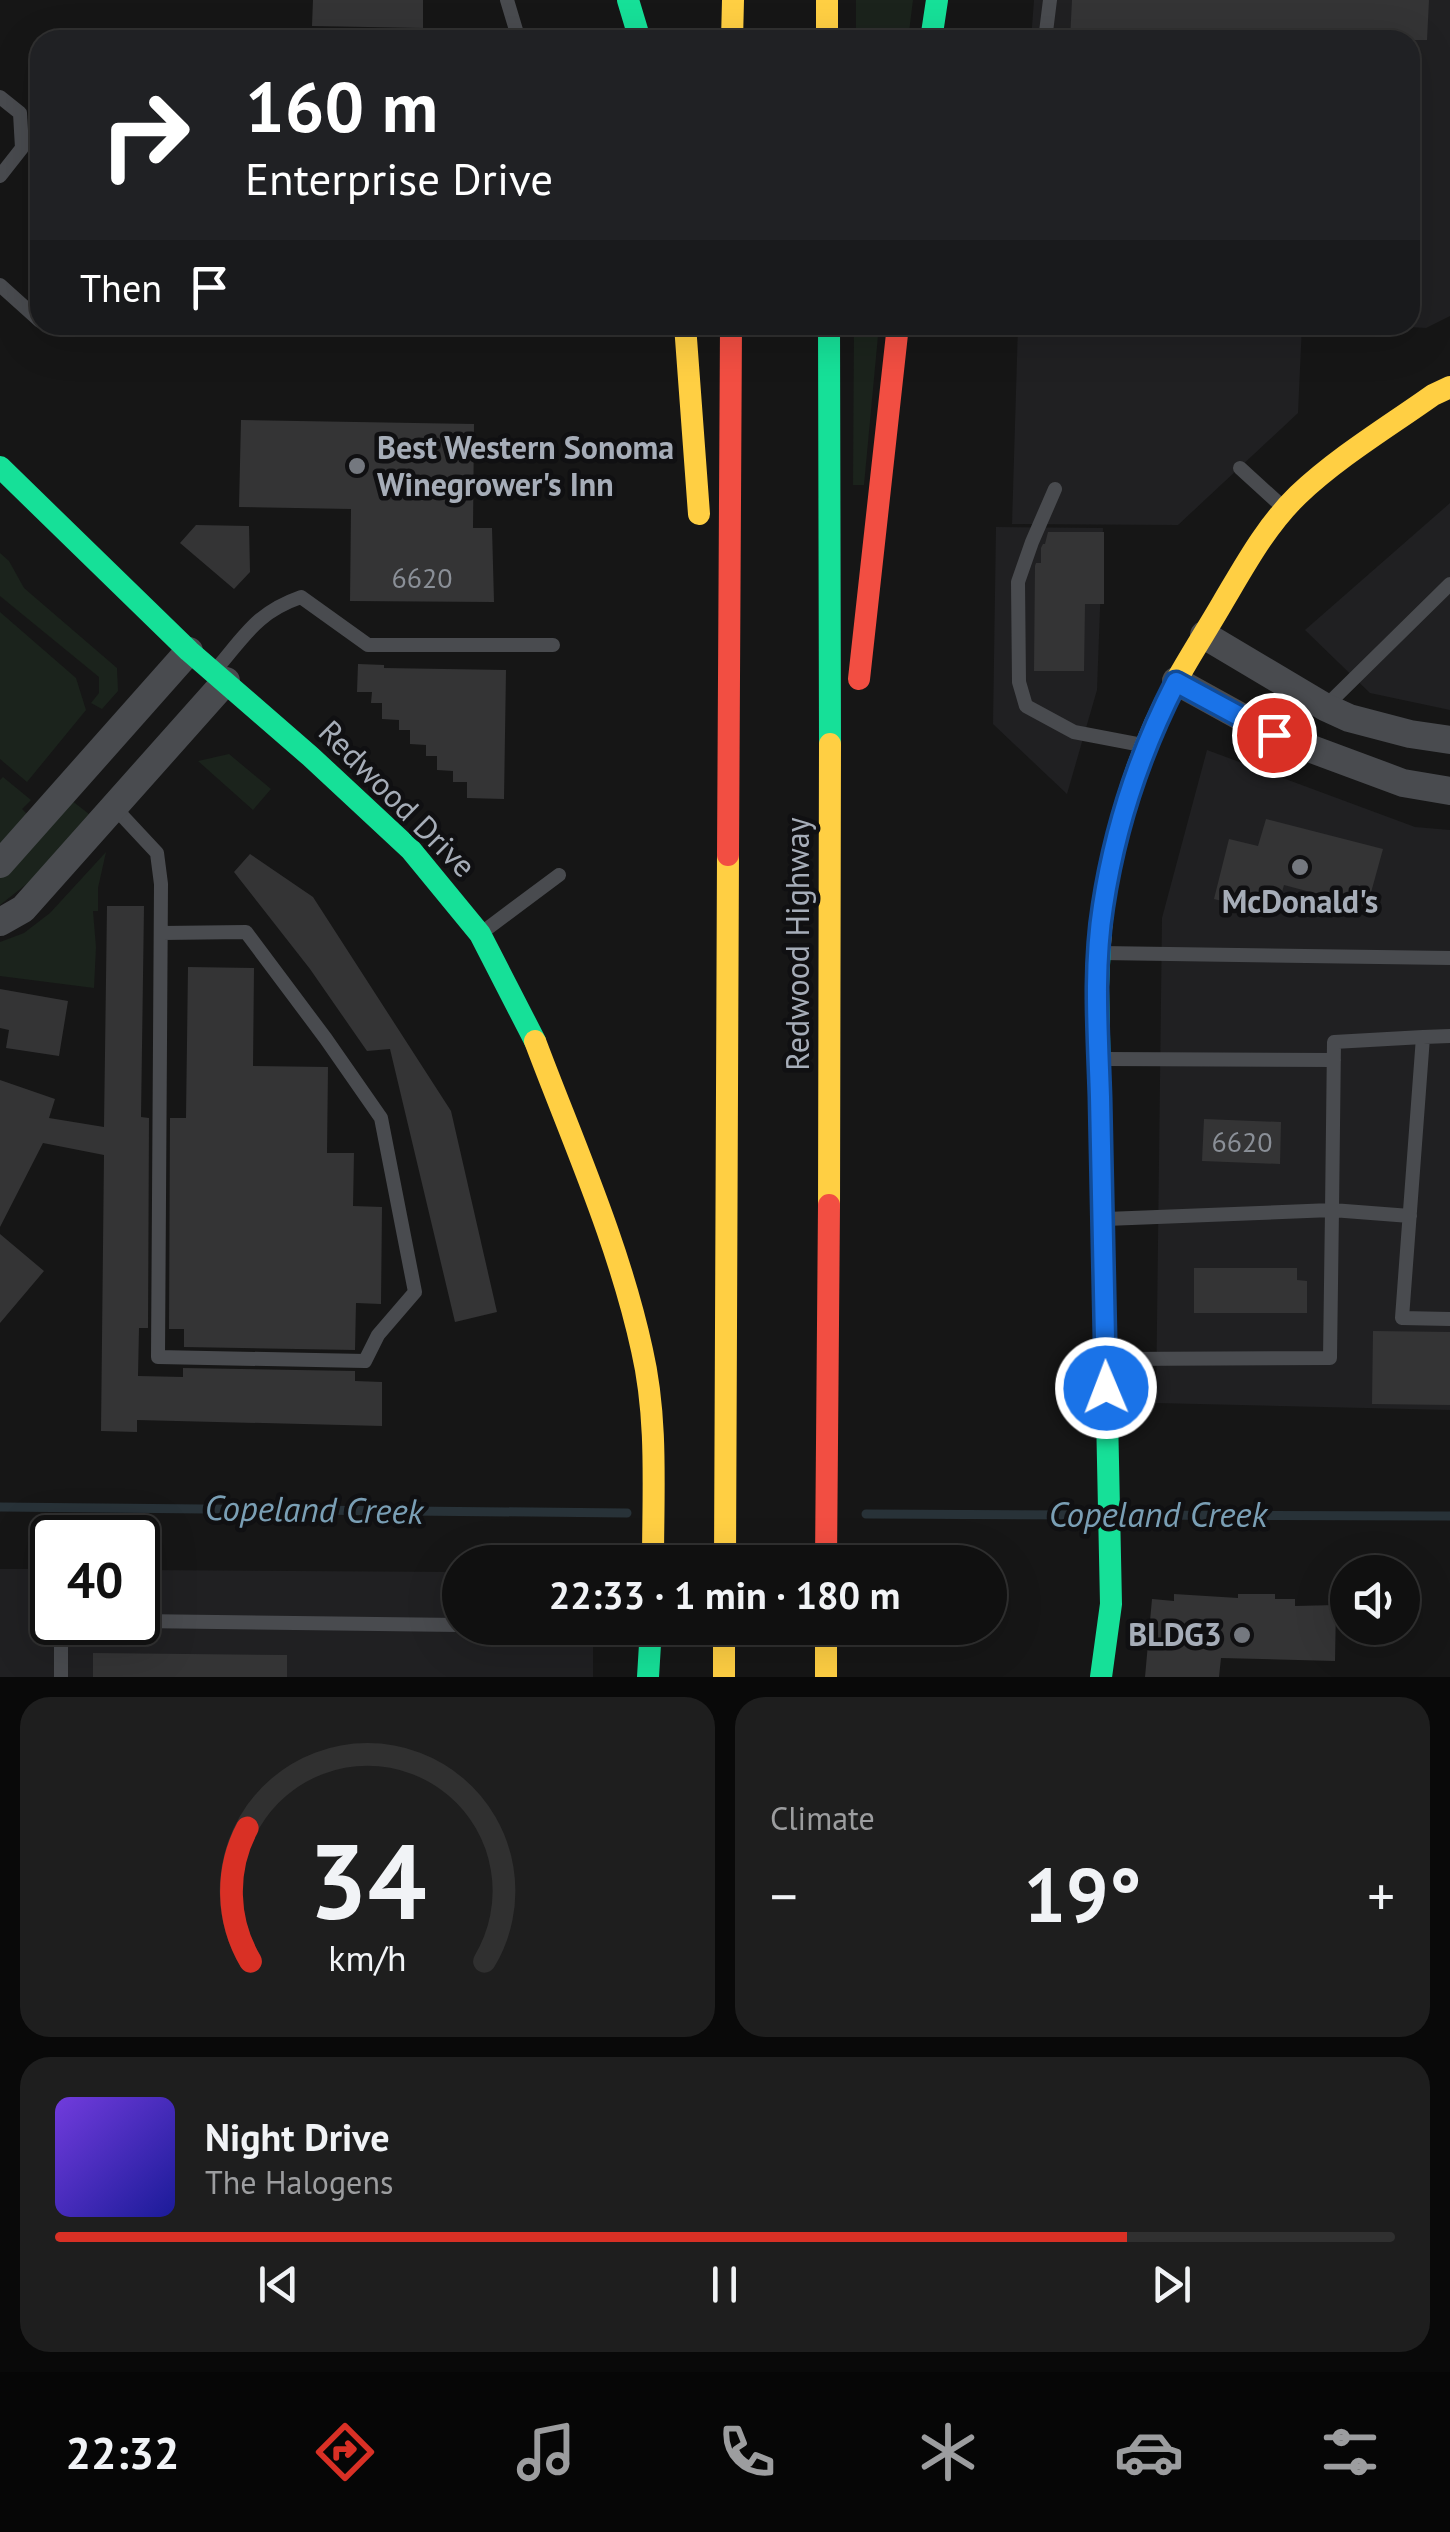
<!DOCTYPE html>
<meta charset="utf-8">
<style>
body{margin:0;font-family:"PT Sans",sans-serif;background:#1e1e1e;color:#f1f3f6;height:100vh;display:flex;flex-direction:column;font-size:38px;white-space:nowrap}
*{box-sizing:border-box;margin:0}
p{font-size:32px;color:#9c9d9f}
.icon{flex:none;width:55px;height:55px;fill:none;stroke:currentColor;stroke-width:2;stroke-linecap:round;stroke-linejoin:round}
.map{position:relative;height:1677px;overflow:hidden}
.side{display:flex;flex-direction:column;gap:20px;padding:20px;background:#090909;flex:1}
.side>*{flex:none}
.top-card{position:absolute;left:30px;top:30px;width:1390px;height:305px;border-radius:30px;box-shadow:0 10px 40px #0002,0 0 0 2px #303030;background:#202124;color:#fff;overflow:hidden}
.buttons{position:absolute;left:1330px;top:1555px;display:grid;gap:20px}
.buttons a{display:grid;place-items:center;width:90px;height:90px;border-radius:50%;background:#101010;box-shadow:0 10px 40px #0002,0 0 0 2px #303030;font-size:50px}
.speed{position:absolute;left:30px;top:1515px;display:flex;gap:20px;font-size:50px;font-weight:700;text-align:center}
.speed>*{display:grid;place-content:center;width:130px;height:130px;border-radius:50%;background:#101010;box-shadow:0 10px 40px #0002,0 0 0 2px #303030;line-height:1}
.speed .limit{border:5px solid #111;border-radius:15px;background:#fff;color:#111}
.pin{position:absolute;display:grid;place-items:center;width:85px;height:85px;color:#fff;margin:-42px;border:5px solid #fff;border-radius:50%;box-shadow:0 2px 10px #0007}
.me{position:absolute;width:110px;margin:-55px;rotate:359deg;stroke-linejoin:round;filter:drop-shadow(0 0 8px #0008)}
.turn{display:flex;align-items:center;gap:35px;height:210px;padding:0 50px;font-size:45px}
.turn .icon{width:130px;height:130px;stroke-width:2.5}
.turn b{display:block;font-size:70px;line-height:85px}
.then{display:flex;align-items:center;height:95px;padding:0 50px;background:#0003;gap:20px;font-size:38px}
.big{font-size:75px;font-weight:700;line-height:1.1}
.side .widget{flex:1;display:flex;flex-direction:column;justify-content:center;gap:15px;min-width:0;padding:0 35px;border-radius:30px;background:#1e1e1e}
.side .dial{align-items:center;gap:0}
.dial svg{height:260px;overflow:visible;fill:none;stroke:#303030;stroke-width:7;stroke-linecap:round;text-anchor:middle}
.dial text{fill:#f1f3f6;stroke:none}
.song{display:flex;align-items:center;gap:30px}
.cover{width:120px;height:120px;border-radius:15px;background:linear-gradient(135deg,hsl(260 70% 55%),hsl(240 70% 35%))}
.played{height:10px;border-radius:5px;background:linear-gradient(90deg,#d93025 80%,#303030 80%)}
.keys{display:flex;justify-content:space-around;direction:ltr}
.heat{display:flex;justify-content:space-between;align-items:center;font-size:55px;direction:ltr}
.side .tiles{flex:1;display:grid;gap:20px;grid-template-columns:1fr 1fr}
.widget:last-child{grid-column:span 2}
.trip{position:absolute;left:442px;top:1545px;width:565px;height:100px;border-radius:50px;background:#101010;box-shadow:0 10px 40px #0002,0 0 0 2px #303030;font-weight:700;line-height:100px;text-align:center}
.dock{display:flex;height:160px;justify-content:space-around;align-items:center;background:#060606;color:#9c9d9f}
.dock .icon{width:70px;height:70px}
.dock .current{color:#d93025}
.dock b{font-size:45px;color:#f1f3f6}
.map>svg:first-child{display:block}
.built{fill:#202022}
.green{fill:#1b231c}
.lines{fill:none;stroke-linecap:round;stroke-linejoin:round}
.stream{stroke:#283238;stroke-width:9}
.building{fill:#343435}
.lane{stroke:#494b4f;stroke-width:14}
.street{stroke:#494b4f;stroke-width:28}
.fast{stroke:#16e098;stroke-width:22}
.slow{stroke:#ffcf43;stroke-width:22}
.jam{stroke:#f24e42;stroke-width:22}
.route-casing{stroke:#114b97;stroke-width:25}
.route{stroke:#1a73e8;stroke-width:18}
.poi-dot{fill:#74787f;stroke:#101012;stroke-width:4}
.labels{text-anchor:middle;stroke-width:9;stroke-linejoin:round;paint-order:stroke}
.number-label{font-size:28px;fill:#8a8f97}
.poi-label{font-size:32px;font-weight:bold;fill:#a6adb8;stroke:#101012;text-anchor:start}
.street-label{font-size:32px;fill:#a6adb8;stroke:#101012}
.water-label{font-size:35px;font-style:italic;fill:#7a9fb5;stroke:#101012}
</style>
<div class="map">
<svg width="1450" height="1677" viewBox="0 0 1450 1677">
<rect width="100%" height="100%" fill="#161616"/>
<!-- built -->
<path class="built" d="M 1034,0 L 1450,0 L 1450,316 L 1426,328 L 1374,325 L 1410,325 L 1410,40 L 1031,40 Z
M 1018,325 L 1302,325 L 1298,413 L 1178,525 L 1012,524 Z
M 1450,503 L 1450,710 L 1370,693 L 1305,630 Z
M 996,527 L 1103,528 L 1097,690 L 1067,794 L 993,724 Z
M 1207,750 L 1415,827 L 1450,830 L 1450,1410 L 1156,1403 L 1162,918 Z
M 0,1569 L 52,1569 L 52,1622 L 138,1622 L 138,1570 L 460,1572 L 460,1628 L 593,1628 L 593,1677 L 0,1677 Z"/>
<!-- green -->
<path class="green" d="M 856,0 L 913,0 L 908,40 L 856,40 Z
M 854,325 L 879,325 L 864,485 L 853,485 Z
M 0,553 L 9,561 L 24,588 L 117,668 L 118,691 L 102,709 L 91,703 L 99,693 L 99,677 L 0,596 Z
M 0,612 L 76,678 L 86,710 L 27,782 L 0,759 Z
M 229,754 L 271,789 L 253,810 L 198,761 Z
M 3,777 L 31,800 L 22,809 L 28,815 L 0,844 L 0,780 Z
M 71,800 L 89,814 L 38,875 L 0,905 L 0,876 Z
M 106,852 L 98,888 L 98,911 L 93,911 L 96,947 L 94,988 L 0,976 L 0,942 L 24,933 L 50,913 Z"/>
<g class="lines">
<!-- stream -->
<path class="stream" d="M 0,1507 L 627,1513
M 866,1514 L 1097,1515
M 1118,1515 L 1450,1516"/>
</g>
<!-- building -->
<path class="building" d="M 313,0 L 423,0 L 423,28 L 312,26 Z
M 1072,0 L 1429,0 L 1427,40 L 1070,40 Z
M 241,420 L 474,424 L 473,528 L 492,528 L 494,602 L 350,601 L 351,509 L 239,507 Z
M 196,525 L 249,526 L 250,572 L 234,589 L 180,543 Z
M 1048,532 L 1104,532 L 1104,604 L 1085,604 L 1084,671 L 1034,671 L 1035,566 L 1036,563 L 1041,563 L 1041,548 L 1043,544 L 1045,544 Z
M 358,664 L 384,665 L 384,668 L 506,670 L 504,799 L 467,798 L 467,782 L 453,782 L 453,771 L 437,770 L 437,756 L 426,756 L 426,745 L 410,744 L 410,730 L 399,730 L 399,720 L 382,719 L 382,703 L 371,703 L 372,692 L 357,692 Z
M 1266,819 L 1383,849 L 1367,907 L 1284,885 L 1278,906 L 1247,898 L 1245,907 L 1214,899 L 1229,839 L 1258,846 Z
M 250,854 L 313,897 L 451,1111 L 497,1312 L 455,1322 L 390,1049 L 367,1051 L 310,969 L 234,872 Z
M 107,906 L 144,906 L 141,1117 L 149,1118 L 148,1328 L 139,1328 L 138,1376 L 183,1377 L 183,1368 L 355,1371 L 355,1381 L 382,1382 L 382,1426 L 137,1420 L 137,1432 L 101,1431 L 104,1155 L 43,1143 L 0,1227 L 0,1080 L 55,1099 L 49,1118 L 104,1127 Z
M 188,967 L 254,968 L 253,1066 L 328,1067 L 327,1153 L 354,1153 L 353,1206 L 382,1207 L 381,1304 L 356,1303 L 355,1350 L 184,1347 L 184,1329 L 169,1329 L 170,1118 L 186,1118 Z
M 0,989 L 68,1001 L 59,1056 L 6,1048 L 9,1030 L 0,1028 Z
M 1204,1119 L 1281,1122 L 1280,1164 L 1202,1161 Z
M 0,1234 L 44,1271 L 0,1323 Z
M 1194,1268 L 1297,1268 L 1297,1280 L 1307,1281 L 1307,1313 L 1194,1313 Z
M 1373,1331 L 1450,1332 L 1450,1405 L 1372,1404 Z
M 1174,1594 L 1238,1598 L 1238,1594 L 1275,1594 L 1275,1599 L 1295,1599 L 1295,1606 L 1336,1605 L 1335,1661 L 1221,1658 L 1219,1677 L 1145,1677 L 1152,1599 L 1174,1601 Z
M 93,1653 L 287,1655 L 287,1677 L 93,1677 Z"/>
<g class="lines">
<!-- lane -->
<path class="lane" d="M 507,0 L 519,40
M 1045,40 L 1050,0
M 0,97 L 20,113 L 22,148 L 0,176
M 0,285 L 40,321
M 1240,468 L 1285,509
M 1055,489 L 1032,542 L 1018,582 L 1019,682 L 1026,706 L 1074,732 L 1142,745
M 218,667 C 246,634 258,612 301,597 L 368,645 L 553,645
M 1325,707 L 1450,584
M 115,808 L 157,853 L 161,884 L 158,1357 L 365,1361 L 378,1335 L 415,1292 L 381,1118 L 326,1039 L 246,932 L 162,933
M 484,931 L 559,875
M 1101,953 L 1450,958
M 1423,1037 L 1450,1036
M 1105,1059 L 1334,1060
M 1106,1219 L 1332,1210 L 1334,1042 L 1423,1037 L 1402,1318 L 1450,1319
M 1111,1359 L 1330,1358 L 1332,1210 L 1410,1216
M 138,1621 L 460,1625
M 61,1677 L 61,1622"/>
<!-- street -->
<path class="street" d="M 1204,635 L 1325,707 L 1349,718 L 1410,734 L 1450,740
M 1176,681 L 1274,735 L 1403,783 L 1450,791
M 0,864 L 189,651
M 0,922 L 23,909 L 226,681"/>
<!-- fast -->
<path class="fast" d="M 628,0 L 640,40
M 931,40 L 937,0
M 829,325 L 830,744
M 0,467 L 189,651 L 310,756 L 411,850 L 480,934 L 535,1041
M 1100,944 L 1098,987 L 1111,1604 L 1101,1677
M 648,1677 L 651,1628"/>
<!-- slow -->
<path class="slow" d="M 827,0 L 827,40
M 732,40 L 733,0
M 685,325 L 699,514
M 1100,944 C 1105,856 1134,758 1176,681 C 1191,654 1208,628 1223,602 C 1245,565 1266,526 1298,495 C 1338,457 1388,427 1433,395 L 1450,387
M 535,1041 C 573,1142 619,1244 642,1350 C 658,1419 653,1492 653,1562
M 829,1205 L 830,744
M 725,1562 L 728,855
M 724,1628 L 724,1677
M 826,1628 L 826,1677"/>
<!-- jam -->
<path class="jam" d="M 859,679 L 898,325
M 728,855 L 731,325
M 826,1562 L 829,1205"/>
</g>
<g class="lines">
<!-- route casing -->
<g class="route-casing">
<path id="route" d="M 1106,1388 C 1104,1291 1102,1194 1100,1097 C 1098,1034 1093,969 1103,906 C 1115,827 1140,752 1176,682 L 1274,735"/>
</g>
<!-- route -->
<use href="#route" class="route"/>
</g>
<!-- markers -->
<g class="poi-dot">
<circle cx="357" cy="466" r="10"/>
<circle cx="1300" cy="867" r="10"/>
<circle cx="1242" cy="1635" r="10"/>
</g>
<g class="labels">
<!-- number labels -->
<g class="number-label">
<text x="422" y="588">6620</text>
<text x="1242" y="1152">6620</text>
</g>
<!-- poi labels -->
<g class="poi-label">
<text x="377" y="459">Best Western Sonoma<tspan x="377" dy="37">Winegrower's Inn</tspan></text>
<text x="1300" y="913" text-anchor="middle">McDonald's</text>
<text x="1222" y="1646" text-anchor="end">BLDG3</text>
</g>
<!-- street labels -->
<g class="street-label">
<text transform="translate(397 799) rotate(45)" y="11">Redwood Drive</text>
<text transform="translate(798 944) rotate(-90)" y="11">Redwood Highway</text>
</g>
<!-- water labels -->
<g class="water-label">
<text transform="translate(314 1510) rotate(1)" y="12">Copeland Creek</text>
<text x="1158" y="1527">Copeland Creek</text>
</g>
</g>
</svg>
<div class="buttons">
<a><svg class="icon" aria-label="sound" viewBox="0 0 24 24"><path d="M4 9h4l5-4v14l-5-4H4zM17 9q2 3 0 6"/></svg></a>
</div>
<div class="speed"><div class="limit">40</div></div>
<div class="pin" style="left:1274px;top:735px;background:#d93025"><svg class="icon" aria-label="arrive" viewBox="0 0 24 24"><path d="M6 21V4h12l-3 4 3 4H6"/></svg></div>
<svg class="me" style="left:1106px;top:1388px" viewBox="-20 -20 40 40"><circle r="17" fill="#1a73e8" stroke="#fff" stroke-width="3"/><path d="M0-11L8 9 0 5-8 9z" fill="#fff"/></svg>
<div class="trip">22:33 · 1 min · 180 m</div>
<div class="top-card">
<div class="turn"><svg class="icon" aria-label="right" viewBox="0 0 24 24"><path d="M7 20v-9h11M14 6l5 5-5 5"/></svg><div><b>160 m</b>Enterprise Drive</div></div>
<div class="then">Then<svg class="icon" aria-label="arrive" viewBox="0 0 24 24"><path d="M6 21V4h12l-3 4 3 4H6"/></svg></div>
</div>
</div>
<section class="side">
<div class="tiles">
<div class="widget dial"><svg viewBox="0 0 100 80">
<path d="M14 69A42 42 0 1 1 86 69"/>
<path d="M14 69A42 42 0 0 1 13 28" stroke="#d93025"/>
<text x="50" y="56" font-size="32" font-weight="700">34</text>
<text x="50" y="72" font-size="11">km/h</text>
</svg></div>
<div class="widget"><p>Climate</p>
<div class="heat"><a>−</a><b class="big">19°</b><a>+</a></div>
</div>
<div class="widget">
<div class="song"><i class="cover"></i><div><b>Night Drive</b><p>The Halogens</p></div></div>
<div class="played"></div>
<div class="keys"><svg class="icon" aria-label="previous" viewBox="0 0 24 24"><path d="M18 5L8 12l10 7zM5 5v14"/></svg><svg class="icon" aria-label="pause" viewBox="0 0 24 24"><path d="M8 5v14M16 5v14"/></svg><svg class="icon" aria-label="next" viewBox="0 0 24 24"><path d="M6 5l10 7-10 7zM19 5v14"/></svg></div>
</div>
</div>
</section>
<nav class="dock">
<b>22:32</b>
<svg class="icon current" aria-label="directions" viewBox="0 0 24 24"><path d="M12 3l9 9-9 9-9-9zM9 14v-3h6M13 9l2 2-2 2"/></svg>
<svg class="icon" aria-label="music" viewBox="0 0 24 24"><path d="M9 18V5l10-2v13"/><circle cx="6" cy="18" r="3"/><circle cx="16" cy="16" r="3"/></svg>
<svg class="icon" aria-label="phone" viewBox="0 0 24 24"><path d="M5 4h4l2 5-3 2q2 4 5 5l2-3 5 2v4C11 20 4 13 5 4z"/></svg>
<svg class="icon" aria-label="climate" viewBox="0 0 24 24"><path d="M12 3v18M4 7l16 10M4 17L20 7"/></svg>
<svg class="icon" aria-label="car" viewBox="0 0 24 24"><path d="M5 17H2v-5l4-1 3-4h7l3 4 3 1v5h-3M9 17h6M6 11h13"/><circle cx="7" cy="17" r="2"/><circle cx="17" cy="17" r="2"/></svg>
<svg class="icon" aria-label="filters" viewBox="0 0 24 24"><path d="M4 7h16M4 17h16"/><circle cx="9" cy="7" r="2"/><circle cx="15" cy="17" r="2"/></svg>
</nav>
